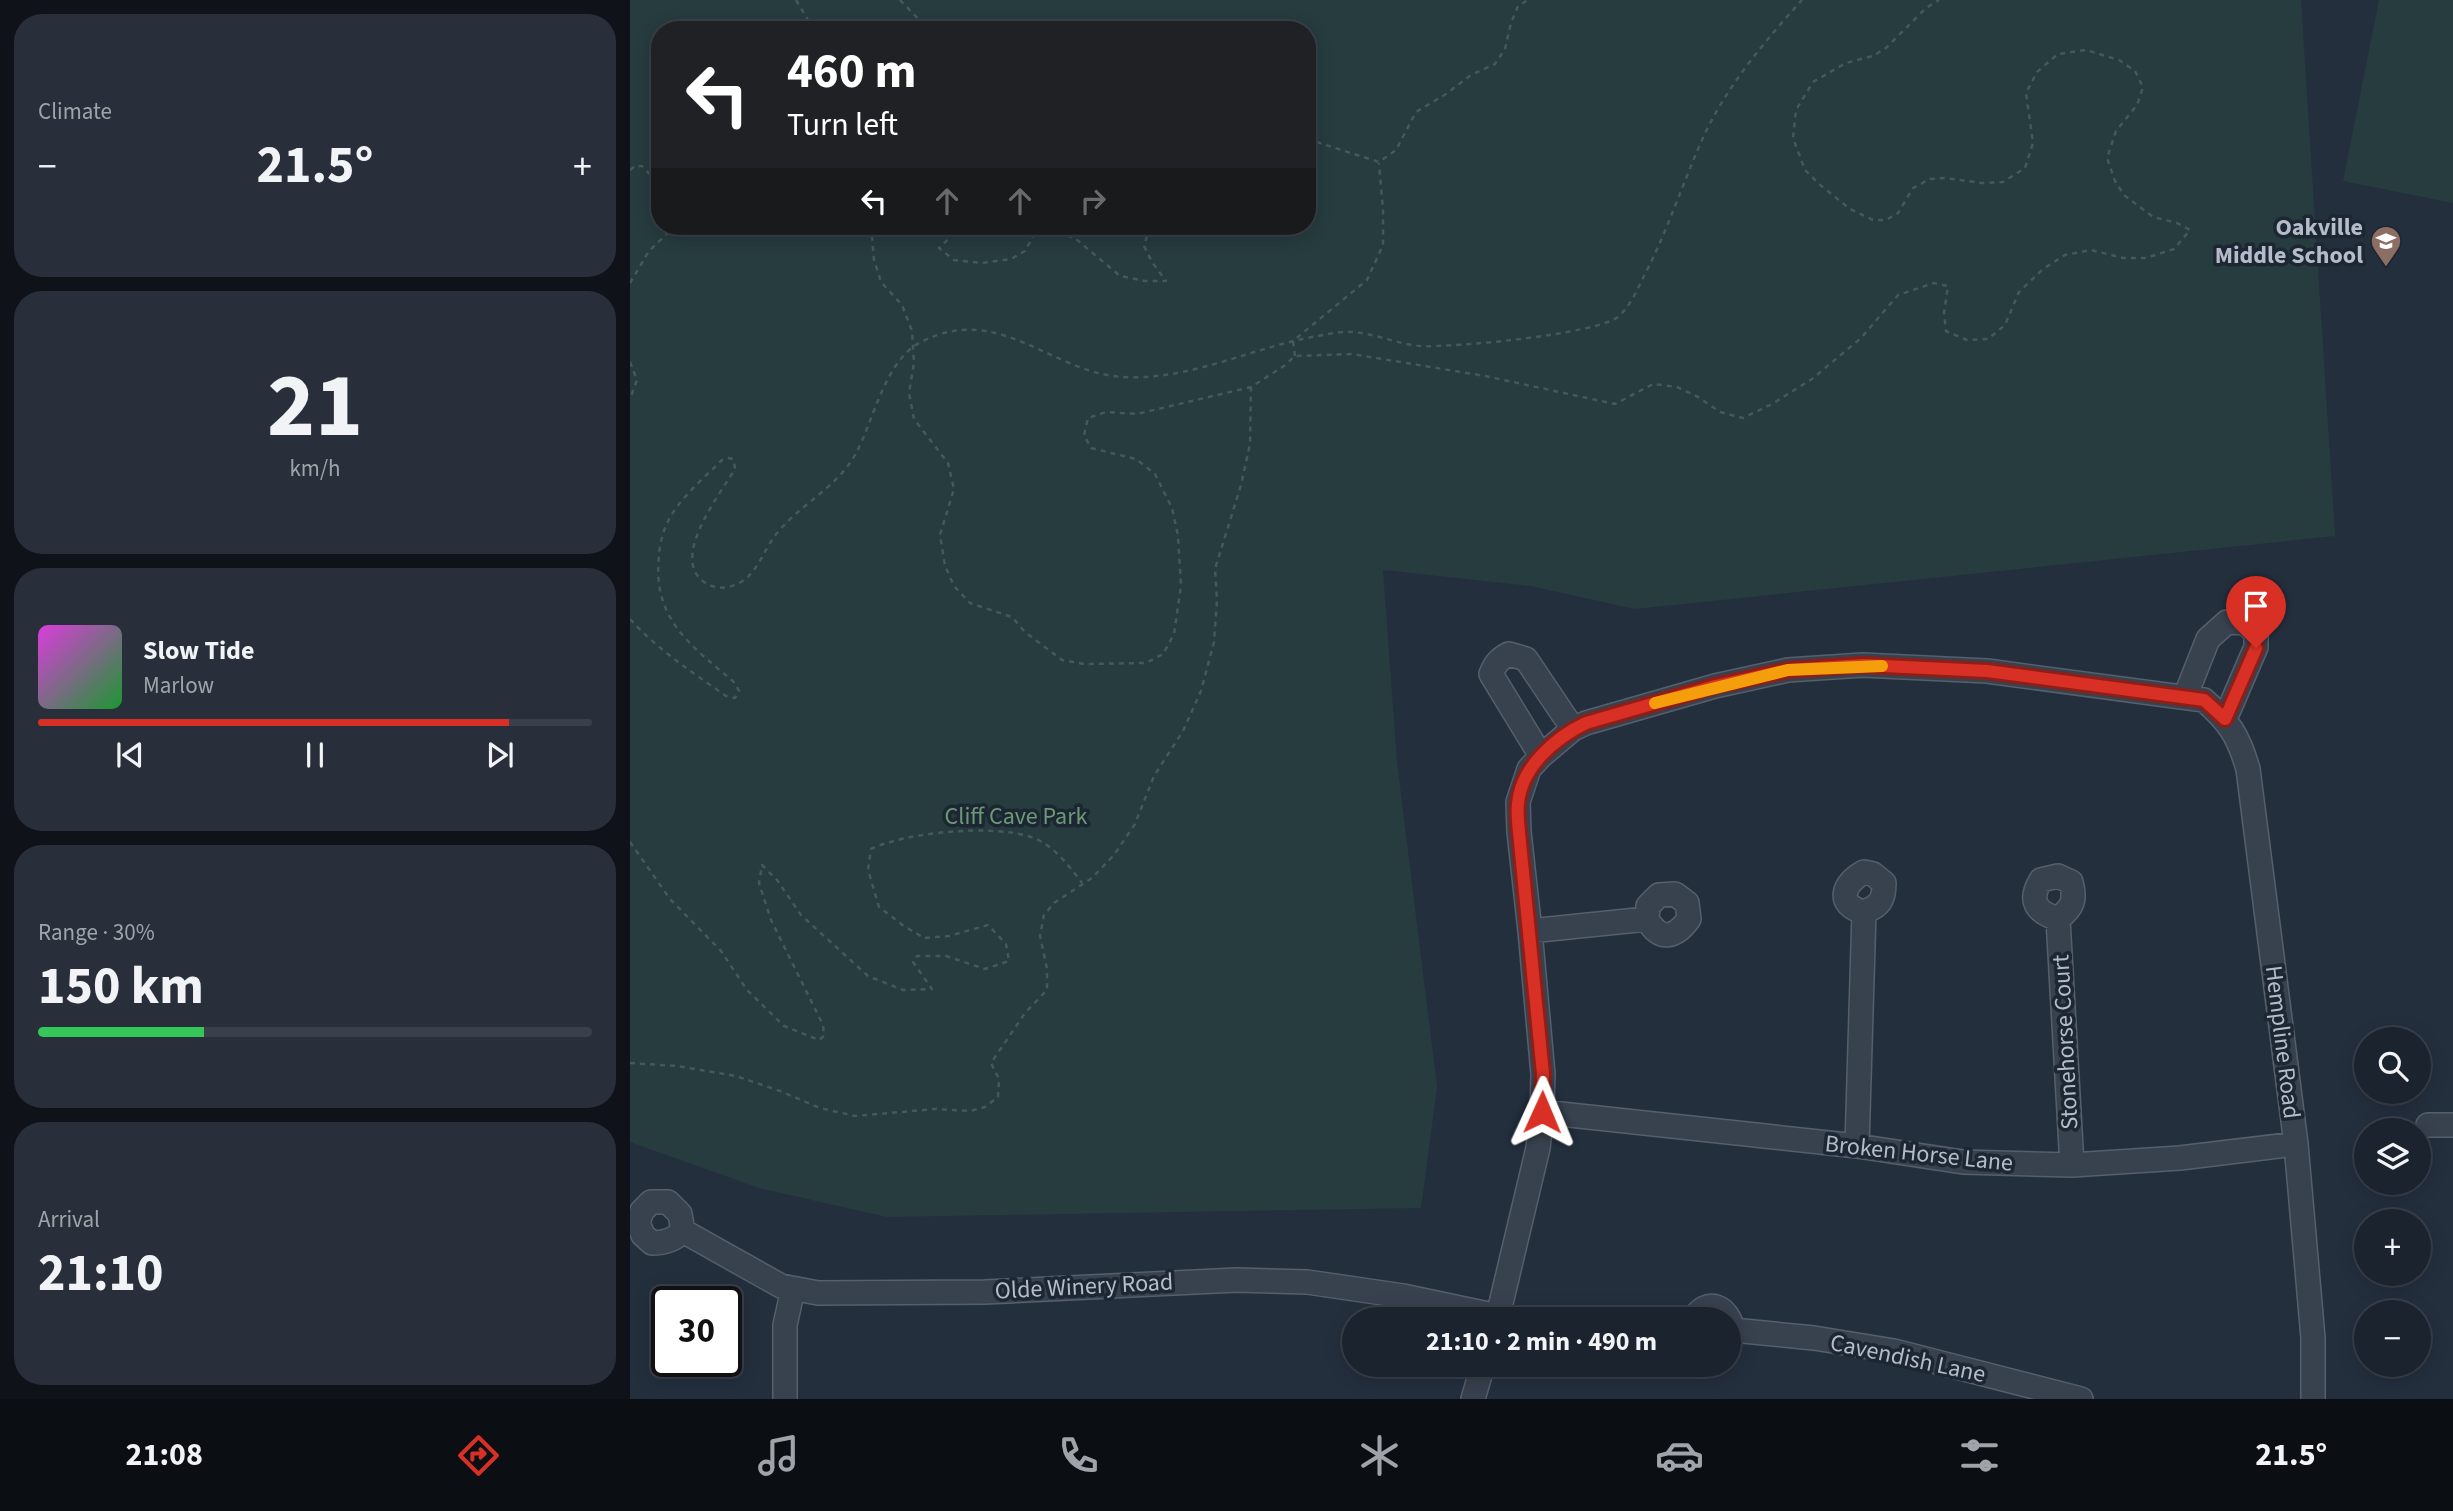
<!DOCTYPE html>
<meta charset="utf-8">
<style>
body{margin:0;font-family:"Source Sans 3",sans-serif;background:#282f3a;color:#f1f3f6;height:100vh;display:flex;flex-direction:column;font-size:26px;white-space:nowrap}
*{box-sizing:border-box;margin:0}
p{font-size:23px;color:#a0a4aa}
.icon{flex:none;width:38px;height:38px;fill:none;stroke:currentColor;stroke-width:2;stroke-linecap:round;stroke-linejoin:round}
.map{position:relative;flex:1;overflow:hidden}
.panel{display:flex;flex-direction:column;gap:14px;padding:14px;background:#0f1319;width:630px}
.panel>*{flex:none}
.hud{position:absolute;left:21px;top:21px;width:665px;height:214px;border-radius:28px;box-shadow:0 4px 18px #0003,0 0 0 2px #39404a;background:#202124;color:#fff;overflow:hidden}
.fabs{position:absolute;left:1724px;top:1027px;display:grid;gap:14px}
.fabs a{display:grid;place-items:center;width:77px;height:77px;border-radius:50%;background:#1b232e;box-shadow:0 4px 18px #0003,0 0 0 2px #39404a;font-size:35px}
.speed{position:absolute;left:21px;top:1286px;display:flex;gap:14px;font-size:35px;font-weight:700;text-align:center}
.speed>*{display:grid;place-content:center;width:91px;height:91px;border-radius:50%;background:#1b232e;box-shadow:0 4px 18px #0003,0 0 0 2px #39404a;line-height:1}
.speed .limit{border:4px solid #111;border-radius:10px;background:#fff;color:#111}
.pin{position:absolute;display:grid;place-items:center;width:60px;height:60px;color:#fff;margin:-72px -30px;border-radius:50% 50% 50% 0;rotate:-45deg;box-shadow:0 0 7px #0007}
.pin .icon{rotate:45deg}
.me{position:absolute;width:77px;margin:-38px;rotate:1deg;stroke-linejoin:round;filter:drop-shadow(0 0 5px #0008)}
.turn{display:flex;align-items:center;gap:24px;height:147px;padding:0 21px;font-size:32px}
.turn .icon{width:91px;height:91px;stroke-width:2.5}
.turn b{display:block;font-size:49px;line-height:60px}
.lanes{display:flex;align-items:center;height:66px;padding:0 21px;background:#0003;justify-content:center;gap:35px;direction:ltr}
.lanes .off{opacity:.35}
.big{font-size:52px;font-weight:700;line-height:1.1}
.panel .tile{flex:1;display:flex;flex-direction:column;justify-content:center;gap:10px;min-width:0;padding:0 24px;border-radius:28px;background:#282f3a}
.panel .dial{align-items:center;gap:0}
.dial b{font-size:91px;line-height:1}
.song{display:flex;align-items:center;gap:21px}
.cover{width:84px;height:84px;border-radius:10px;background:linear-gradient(135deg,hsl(300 70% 55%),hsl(130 70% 35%))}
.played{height:7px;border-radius:4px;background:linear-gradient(90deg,#d93025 85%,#39404a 85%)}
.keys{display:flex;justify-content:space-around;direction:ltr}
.heat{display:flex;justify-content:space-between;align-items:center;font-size:38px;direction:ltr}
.charge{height:10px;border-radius:5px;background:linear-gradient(90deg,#34c759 30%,#39404a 0)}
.trip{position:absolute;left:712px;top:1307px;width:399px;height:70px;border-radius:35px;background:#1b232e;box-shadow:0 4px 18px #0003,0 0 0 2px #39404a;font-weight:700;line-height:70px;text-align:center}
.dock{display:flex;height:112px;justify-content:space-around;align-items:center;background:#0b0e12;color:#a0a4aa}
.dock .icon{width:49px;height:49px}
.dock .selected{color:#d93025}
.dock b{font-size:32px;color:#f1f3f6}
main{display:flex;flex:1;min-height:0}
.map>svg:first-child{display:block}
.green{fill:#263c3f;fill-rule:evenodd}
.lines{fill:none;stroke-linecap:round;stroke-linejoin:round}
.minor-casing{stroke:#565f6c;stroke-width:26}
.path{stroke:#44595c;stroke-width:2.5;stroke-dasharray:5 5;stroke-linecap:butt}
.minor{stroke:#38414e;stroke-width:23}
.route-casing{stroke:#8d1f18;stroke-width:18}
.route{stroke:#d93025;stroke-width:12}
.slow{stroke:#f59e0b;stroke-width:12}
.labels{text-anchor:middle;stroke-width:7;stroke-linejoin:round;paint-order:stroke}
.poi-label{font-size:24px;font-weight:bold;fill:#b4bcc9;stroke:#1d2633;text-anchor:end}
.park-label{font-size:24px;fill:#6b9a76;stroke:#1d2633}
.street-label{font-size:24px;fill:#b4bcc9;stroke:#1d2633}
</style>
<main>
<section class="panel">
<div class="tile"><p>Climate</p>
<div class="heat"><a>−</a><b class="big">21.5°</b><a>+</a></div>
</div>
<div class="tile dial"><b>21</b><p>km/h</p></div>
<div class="tile">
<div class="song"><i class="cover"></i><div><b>Slow Tide</b><p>Marlow</p></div></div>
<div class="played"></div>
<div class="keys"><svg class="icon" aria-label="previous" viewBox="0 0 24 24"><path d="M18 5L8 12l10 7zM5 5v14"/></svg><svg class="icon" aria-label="pause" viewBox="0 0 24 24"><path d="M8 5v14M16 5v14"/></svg><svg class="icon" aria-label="next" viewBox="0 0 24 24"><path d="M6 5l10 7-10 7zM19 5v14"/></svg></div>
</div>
<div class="tile"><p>Range · 30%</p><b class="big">150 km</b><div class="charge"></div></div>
<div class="tile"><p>Arrival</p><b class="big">21:10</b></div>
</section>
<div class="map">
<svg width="1823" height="1399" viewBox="0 0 1823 1399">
<rect width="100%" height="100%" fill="#242f3e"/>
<!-- green -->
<path class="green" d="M 0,0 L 1671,0 L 1705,536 L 1005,609 L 901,586 L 753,570 L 767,762 L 807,1087 L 791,1208 L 257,1217 L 129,1188 L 0,1142 ZM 30,30 L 677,30 L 677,226 L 30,226 Z
M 1749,0 L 1823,0 L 1823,203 L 1713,181 Z"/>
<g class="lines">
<!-- minor casing -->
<g class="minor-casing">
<path id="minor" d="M 1555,697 L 1578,639 L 1597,622 L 1615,623 L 1626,633 L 1626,647 L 1595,719
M 911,756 L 861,674 C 865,664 869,659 879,654 L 896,659 L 943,729
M 1428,919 C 1406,912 1398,901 1411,880 L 1428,876 L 1441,882 C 1446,900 1443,907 1428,919 L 1442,1165
M 900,931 L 1017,919 C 1030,942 1045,938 1059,919 L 1057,903 L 1045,894 L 1029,895 L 1018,906 L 1017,919
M 912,1112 L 1227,1146 L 1333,1162 L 1442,1165 L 1550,1158 L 1666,1144
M 1798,1125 L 1823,1125
M 1227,1146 L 1234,912 C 1250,906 1254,900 1254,883 L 1243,874 L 1234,872 C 1213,883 1205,905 1234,912
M 53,1231 L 50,1214 L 38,1202 L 21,1202 L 12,1211 L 8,1223 L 13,1235 L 22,1243 C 35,1243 44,1240 53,1231 L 151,1286 L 188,1293 L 355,1292 L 607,1280 L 677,1282 L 773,1296 L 868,1316
M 867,1320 L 908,1148 L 912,1112 L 913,1074 L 900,931 L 889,832 L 888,802 L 899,769 L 911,756 L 943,729 L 956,723 L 1085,686 L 1158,670 L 1233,665 L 1357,671 L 1574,700 C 1600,723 1608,735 1618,769 L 1666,1144 L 1683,1338 L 1683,1399
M 1063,1320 C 1077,1296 1098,1306 1103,1330 L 1099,1337
M 1103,1330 L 1184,1338 L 1264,1351 L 1451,1399
M 155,1399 L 155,1325 L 163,1289
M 843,1399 L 853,1365"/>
</g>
<!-- path -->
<path class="path" d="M 166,0 L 184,30
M 270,0 L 299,30
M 677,139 L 749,162 L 766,150 L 786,112 L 816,94 L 841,75 L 865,64 L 875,49 L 881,23 L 888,6 L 898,0
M 0,170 L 5,166 L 12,166 L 30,185
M 241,226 L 244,260 L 251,282 L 272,305 L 282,331 L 284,363 L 279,393 L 284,419 L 318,463 L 324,489 L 310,535 L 315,566 L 324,586 L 340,603 L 382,617 L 395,632 L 432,660 L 454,664 L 516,663 L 533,654 L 544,634 L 551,586 L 548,536 L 542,508 L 525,474 L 506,459 L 461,448 L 454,435 L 458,418 L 476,412 L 507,414 L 621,387 L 654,366 L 665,356 L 722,354 L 855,376 L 985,404 L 1023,384 L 1047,387 L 1068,397 L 1090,412 L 1113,418 L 1142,404 L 1182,379 L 1231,338 L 1268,295 L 1304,283 L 1318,286 L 1314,313 L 1316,331 L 1337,340 L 1358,339 L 1375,325 L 1389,292 L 1413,269 L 1435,255 L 1461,250 L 1493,258 L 1516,258 L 1544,249 L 1560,230 L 1547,223 L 1523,217 L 1494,195 L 1485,181 L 1477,158 L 1486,131 L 1507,105 L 1513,87 L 1505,71 L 1489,60 L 1456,50 L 1428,54 L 1407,72 L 1396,93 L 1403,143 L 1395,168 L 1373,182 L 1352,183 L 1315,178 L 1300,179 L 1283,188 L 1268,213 L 1256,220 L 1243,220 L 1220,209 L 1189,184 L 1175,170 L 1163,138 L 1166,110 L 1183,82 L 1216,63 L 1243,56 L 1256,48 L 1296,8 L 1309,0
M 332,226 L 309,248 L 324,260 L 352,263 L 381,259 L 395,251 L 406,231 L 421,229 L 446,239 L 490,276 L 515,281 L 536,281 L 522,262 L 514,246 L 520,226
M 0,283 L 19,251 L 45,226
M 665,356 L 663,341 L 737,280 L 753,245 L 753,210 L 749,163
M 0,362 L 7,380 L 0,399
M 0,619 C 28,650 62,672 96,696 L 105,698 L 109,691 L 105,683 C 62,646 22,620 29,556 C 30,540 35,524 44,511 C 57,492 76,476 92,460 L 99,458 L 103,459 L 105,467 L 103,472 C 89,496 40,558 74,582 C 86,590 99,589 111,582 C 129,571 134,548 148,532 C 171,504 207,487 225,455 C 244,421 254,361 291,342 C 369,302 420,372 492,377 C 558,381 619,349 682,337 C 695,335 708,331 721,332 C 744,333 767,344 790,346 C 821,348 970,334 989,316 C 1001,305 1007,290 1014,276 C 1037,232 1052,185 1072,140 C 1095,88 1135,41 1172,0
M 0,842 L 40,899 L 91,951 L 117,990 L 154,1026 L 189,1040 L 194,1036 L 193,1025 L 141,920 L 129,883 L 132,865 L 147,880 L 171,915 L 238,976 L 273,990 L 302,989 L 283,962 L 287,956 L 316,956 L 355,969 L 379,961 L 376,944 L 358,925 L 319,936 L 294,938 L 274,926 L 249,907 L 238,870 L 241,849 C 277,832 362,824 401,837 C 424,845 438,865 452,883
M 0,1063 L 47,1066 L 106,1076 L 150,1091 L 190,1108 L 225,1116 L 305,1109 L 340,1111 L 355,1107 L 368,1097 L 369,1079 L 361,1063 L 395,1013 L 417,990 L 417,969 L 410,936 L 414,915 L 424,903 L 462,878 L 484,855 L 505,824 L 524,776 L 553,731 L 571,691 L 584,642 L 587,600 L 585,569 L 611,485 L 620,444 L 621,387"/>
<!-- minor -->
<use href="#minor" class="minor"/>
</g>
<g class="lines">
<!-- route casing -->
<g class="route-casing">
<path id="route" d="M 912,1112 L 913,1074 L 889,832 C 888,823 887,813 888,804 C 891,767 925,738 956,723 L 1085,686 L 1158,670 L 1233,665 L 1357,671 L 1574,700 L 1595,719 L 1626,648"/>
</g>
<!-- route -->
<use href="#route" class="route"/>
<!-- slow -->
<path class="slow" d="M 1025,703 L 1158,670 L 1252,666"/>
</g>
<!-- icons -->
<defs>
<g id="school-pin" transform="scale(1.575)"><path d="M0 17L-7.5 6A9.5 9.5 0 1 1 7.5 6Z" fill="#8d6e63" stroke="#1d2633"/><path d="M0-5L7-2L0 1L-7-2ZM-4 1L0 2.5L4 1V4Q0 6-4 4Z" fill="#fff"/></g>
</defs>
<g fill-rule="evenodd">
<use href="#school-pin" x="1756" y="241"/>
</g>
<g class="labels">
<!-- poi labels -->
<g class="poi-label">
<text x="1733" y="235">Oakville<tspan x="1733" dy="28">Middle School</tspan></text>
</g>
<!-- park labels -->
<g class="park-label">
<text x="386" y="824">Cliff Cave Park</text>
</g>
<!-- street labels -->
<g class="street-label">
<text transform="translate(1435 1042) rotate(-93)" y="8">Stonehorse Court</text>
<text transform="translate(1653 1042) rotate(83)" y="8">Hempline Road</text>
<text transform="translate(1289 1153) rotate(6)" y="8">Broken Horse Lane</text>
<text transform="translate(454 1286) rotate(-3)" y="8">Olde Winery Road</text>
<text transform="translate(1278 1358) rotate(12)" y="8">Cavendish Lane</text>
</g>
</g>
</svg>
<div class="fabs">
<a><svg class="icon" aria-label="search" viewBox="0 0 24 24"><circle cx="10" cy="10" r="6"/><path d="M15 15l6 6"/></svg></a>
<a><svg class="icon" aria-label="layers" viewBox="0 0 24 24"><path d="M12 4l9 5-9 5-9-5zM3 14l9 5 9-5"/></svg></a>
<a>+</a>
<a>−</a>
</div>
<div class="speed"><div class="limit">30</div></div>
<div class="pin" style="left:1626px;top:648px;background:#d93025"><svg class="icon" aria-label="arrive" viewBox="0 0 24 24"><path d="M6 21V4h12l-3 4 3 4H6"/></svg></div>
<svg class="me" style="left:912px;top:1112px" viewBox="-20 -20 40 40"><path d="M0-17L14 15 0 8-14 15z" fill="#d93025" stroke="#fff" stroke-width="4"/></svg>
<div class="trip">21:10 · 2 min · 490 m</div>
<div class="hud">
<div class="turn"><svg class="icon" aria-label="left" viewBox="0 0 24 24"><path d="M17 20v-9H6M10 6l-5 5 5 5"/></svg><div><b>460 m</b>Turn left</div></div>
<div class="lanes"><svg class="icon" aria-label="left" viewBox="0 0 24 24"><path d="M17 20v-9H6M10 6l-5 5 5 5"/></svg><svg class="icon off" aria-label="ahead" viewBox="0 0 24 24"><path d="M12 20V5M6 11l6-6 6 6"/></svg><svg class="icon off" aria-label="ahead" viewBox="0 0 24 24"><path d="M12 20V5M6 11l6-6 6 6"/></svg><svg class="icon off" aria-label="right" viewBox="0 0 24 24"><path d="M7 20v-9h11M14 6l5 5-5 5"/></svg></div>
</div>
</div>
</main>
<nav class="dock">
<b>21:08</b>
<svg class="icon selected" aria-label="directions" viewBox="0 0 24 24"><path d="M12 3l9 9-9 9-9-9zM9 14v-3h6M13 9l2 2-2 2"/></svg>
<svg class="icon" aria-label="music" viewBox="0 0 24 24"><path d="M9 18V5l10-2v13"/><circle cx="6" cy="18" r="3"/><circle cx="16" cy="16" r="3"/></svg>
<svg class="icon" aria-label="phone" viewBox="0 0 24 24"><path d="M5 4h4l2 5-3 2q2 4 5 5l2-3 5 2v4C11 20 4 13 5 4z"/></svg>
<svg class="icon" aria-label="climate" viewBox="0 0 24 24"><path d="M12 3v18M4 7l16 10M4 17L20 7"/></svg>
<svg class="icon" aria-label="car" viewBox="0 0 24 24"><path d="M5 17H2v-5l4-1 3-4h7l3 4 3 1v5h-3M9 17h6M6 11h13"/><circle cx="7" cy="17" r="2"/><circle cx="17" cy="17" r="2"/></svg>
<svg class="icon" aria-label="filters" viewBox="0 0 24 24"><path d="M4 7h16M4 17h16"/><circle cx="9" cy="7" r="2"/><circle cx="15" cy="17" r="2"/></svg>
<b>21.5°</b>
</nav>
